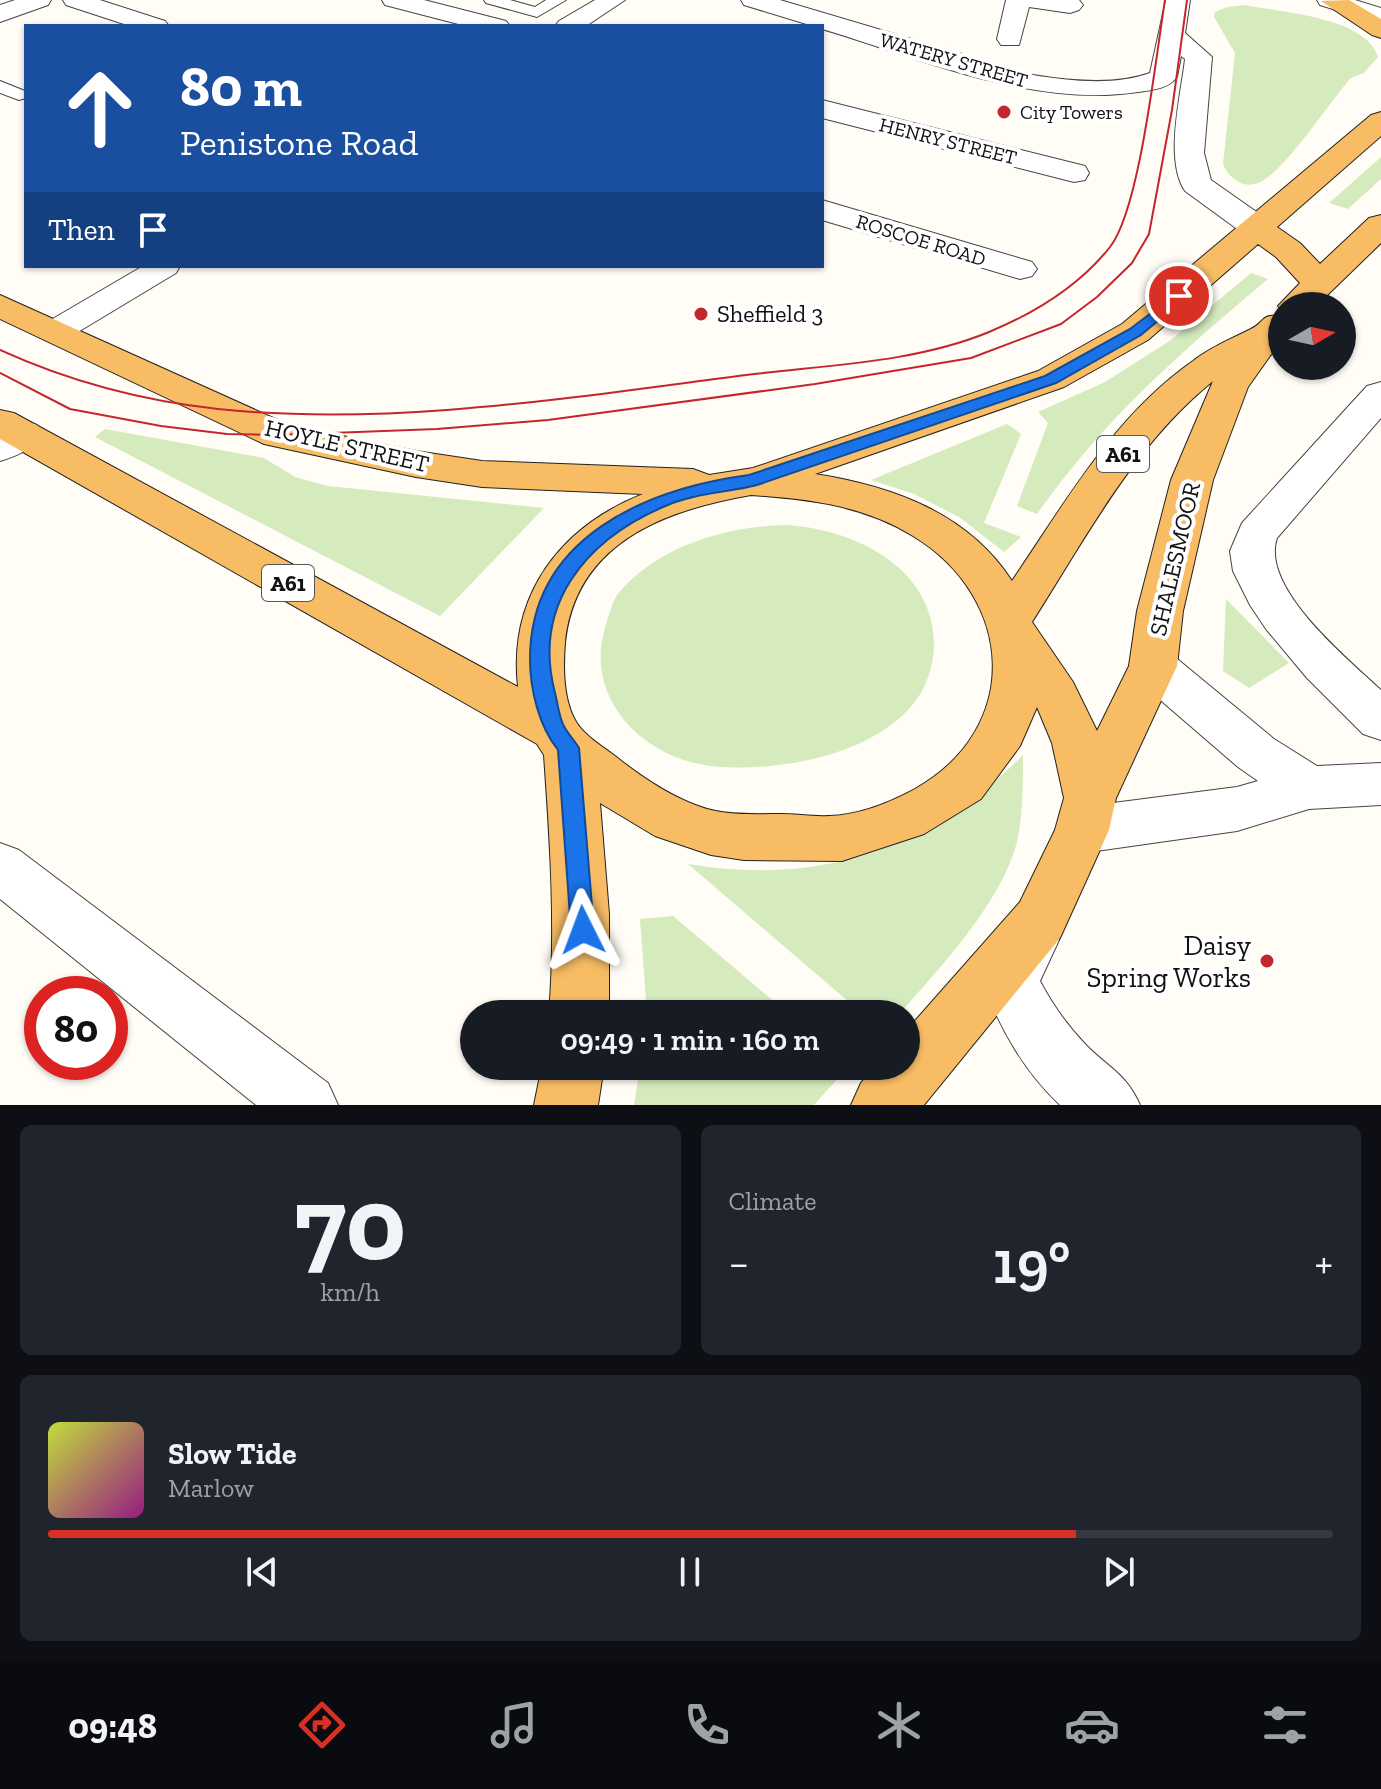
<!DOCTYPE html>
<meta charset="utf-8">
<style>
body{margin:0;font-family:"Zilla Slab",serif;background:#20242c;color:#f1f3f6;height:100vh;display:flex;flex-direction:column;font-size:30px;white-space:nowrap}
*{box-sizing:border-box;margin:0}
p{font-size:26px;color:#9ea1a6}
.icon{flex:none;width:44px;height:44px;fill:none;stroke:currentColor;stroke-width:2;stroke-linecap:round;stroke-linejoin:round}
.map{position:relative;height:1105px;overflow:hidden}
.drawer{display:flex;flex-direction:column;gap:20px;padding:20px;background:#0d0f14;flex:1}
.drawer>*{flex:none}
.guide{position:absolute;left:24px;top:24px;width:800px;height:244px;border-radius:0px;box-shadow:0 2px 6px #0004;background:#1a4fa0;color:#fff;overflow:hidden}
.needle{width:52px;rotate:81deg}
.fabs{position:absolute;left:1268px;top:292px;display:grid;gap:16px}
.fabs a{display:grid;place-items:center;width:88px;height:88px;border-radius:50%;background:#171b24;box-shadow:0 2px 6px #0004;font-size:40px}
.speed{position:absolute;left:24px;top:976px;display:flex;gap:16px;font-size:40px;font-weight:700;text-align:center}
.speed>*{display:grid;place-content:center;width:104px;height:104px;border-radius:50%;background:#171b24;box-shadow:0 2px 6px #0004;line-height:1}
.speed .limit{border:12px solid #d22;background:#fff;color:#111}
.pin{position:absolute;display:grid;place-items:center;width:68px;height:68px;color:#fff;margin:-34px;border:4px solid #fff;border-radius:50%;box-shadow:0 2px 8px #0007}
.me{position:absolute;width:88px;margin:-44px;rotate:357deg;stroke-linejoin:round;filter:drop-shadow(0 0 6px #0008)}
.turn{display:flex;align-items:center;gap:28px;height:168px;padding:0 24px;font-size:36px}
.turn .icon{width:104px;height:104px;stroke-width:2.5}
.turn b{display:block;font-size:56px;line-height:68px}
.then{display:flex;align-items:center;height:76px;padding:0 24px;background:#0003;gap:16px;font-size:30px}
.big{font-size:60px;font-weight:600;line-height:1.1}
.drawer .tile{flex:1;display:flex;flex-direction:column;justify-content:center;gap:12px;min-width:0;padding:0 28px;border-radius:12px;background:#20242c}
.drawer .dial{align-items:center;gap:0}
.dial b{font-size:104px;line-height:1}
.song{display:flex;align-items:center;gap:24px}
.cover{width:96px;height:96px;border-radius:12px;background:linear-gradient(135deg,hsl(70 70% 55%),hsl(310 70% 35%))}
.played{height:8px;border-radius:4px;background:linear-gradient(90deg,#d93025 80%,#363941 80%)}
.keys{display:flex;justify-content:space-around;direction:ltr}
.heat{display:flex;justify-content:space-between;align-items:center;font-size:44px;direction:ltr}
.drawer .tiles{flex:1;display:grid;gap:20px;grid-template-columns:1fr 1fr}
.tile:last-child{grid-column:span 2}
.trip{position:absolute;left:460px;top:1000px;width:460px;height:80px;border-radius:40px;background:#171b24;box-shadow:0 2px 6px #0004;font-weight:600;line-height:80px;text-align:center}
.tabs{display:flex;height:128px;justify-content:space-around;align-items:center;background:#090b0e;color:#9ea1a6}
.tabs .icon{width:56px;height:56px}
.tabs .active{color:#d93025}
.tabs b{font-size:36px;color:#f1f3f6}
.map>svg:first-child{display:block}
.green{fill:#d5ebbd}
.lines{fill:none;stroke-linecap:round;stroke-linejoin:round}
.service-casing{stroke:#444;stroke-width:2}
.pedestrian-casing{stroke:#444;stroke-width:2}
.minor-casing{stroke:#444;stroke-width:2}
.tertiary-casing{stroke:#444;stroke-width:2}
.trunk-casing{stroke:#222;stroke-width:2}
.service{fill:#fff;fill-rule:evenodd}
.pedestrian{fill:#fff;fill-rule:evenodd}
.minor{fill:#fff;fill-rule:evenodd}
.tertiary{fill:#fff;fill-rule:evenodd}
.trunk{fill:#f7bc64;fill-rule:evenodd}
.tram{stroke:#c4262e;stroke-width:2}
.route{fill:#1a73e8;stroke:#114b97;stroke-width:2}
.poi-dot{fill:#c4262e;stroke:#fff;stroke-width:3}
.labels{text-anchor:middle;stroke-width:8;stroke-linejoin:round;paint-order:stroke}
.far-street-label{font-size:20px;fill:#111;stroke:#fff}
.far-poi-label{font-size:20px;fill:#111;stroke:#fff;text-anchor:start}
.shield{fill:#fff;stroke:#585858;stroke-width:2}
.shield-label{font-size:22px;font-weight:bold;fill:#111}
.poi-label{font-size:24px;fill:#111;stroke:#fff;text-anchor:start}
.street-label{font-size:24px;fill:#111;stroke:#fff}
.near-poi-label{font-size:28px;fill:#111;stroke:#fff;text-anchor:end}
</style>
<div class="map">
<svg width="1381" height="1105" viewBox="0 0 1381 1105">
<rect width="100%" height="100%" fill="#fffdf5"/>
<!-- green -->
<path class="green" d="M 1244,5 C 1279,12 1367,17 1378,57 L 1364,73 L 1351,78 C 1329,102 1285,172 1258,183 C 1242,189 1229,178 1223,164 L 1235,53 L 1214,17 L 1215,12 L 1227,7 Z
M 1381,157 L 1381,179 L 1348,209 L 1329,203 Z
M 1251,273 L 1268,279 C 1180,353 1104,419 1037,514 L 1017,506 L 1048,423 L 1038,412 L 1105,382 L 1171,340 Z
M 1007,424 L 1021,434 L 984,523 L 1021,537 L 1004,552 L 959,517 L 914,494 L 871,480 Z
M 105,429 L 264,458 L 295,477 L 328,486 L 544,508 L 440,616 L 95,437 Z
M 786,525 C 854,529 934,567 934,645 C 934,661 928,683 919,696 C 879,756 776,773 710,766 C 642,757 584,698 605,628 C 609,615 612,599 622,589 C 662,545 728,526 786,525 Z
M 1226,599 L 1289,663 L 1249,688 L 1223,671 Z
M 1023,755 C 1023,783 1023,815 1017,842 C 1001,903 940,968 899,1014 L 863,1014 L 688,864 C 820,886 929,850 1023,755 Z
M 673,916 L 789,1014 L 647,1014 L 640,919 Z
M 640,1066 L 849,1066 L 814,1105 L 634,1105 Z"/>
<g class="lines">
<!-- service casing -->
<g class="service-casing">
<path id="service" d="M 484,0 L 510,0 L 535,7 L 546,0 L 566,0 L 537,17 L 486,3 Z
M 0,81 L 25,91 L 26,98 L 19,100 L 0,93 Z"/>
</g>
<!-- pedestrian casing -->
<g class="pedestrian-casing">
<path id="pedestrian" d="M 143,266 L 180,266 L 176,273 L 68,338 L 56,341 L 44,338 L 39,331 L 44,324 Z"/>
</g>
<!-- minor casing -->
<g class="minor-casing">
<path id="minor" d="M 63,0 L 100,0 L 165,21 L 169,26 L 130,26 L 66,5 Z
M 382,0 L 424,0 L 506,21 L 510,26 L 466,26 L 385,5 Z
M 595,0 L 625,0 L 586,26 L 555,26 L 559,21 Z
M 741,0 L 780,0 L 1033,75 C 1069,81 1115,86 1150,73 L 1166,0 L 1190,0 L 1185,33 L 1212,57 L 1204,153 L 1211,180 L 1268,220 L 1272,227 L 1268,234 L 1256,237 L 1244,234 L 1185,191 C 1164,160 1181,95 1185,59 L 1181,56 L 1177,77 C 1168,89 1152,90 1138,92 C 1032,108 923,59 822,29 L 822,26 L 813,26 L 744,5 Z
M 1006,0 L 1079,0 L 1083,5 L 1079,10 L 1070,13 L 1029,7 L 1019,45 L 1001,45 L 997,39 Z
M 822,100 L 1085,166 L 1089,173 L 1085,180 L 1074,182 L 822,118 Z
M 822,200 L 1032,262 L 1037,269 L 1032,276 L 1020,279 L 822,220 Z
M 1381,382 L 1381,418 L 1277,538 C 1260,588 1348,659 1381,690 L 1381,740 L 1363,734 L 1307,678 L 1266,629 L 1250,605 L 1233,571 L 1230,551 L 1242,523 L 1367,386 Z
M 23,421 L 37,425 L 43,434 C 33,449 17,456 0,461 L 0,430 Z
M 1153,648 L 1170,653 L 1274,739 L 1317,766 L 1381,763 L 1381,805 L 1309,809 L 1237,831 L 1082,853 L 1063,846 L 1055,830 L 1063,814 L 1082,807 L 1237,787 L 1258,781 L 1238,767 L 1136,679 L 1129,666 L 1136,653 Z
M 0,843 L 19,850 L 328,1083 L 338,1105 L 256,1105 L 0,899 Z
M 1030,914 L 1050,922 L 1059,940 L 1040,981 C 1052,1004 1067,1025 1085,1044 C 1108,1068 1126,1073 1140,1105 L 1060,1105 C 1023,1070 1000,1028 982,981 L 1010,922 Z"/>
</g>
<!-- tertiary casing -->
<g class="tertiary-casing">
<path id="tertiary" d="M 15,0 L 51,0 L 48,5 L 0,22 L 0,5 Z
M 1317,0 L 1355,0 L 1381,8 L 1381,24 L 1320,5 Z"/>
</g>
<!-- trunk casing -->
<g class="trunk-casing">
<path id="trunk" d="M 1349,0 L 1381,19 L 1381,38 L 1372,35 L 1321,1 Z
M 1381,112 L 1381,136 L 1277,227 L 1300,243 L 1320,264 L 1369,218 L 1381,215 L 1381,243 L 1316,306 L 1282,306 L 1282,311 L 1278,306 L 1300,283 L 1276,257 L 1258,244 L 1148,340 L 1064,387 L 815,474 C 892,486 968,513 1012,581 C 1065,503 1114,416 1193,361 C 1211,347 1231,339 1251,329 C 1265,322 1262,312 1282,317 L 1282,339 L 1248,387 L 1213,480 L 1183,611 L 1177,666 L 1116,798 L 1109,830 L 1060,938 L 924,1105 L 851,1105 L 861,1083 L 875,1066 L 906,1066 L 906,1031 L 1020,902 L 1055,830 L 1064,798 L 1052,743 L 1037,707 L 1020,746 L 981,799 L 924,834 L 842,861 L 744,860 L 711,855 L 655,836 L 600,803 L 609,914 L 609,1014 L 549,1014 C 556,927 550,841 544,755 L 537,744 L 0,439 L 0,410 L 14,413 L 518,687 C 508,595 560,527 643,494 L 482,487 L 416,477 L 264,444 L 0,319 L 0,295 L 289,425 L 416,451 L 482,461 L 693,469 L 709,475 L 753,468 L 1038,371 L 1122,324 L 1371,115 ZM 1213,381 L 1171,480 L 1137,611 L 1129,666 L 1097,731 L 1073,682 L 1032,622 C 1086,537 1134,445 1213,381 ZM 751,495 C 808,499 863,505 913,536 C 1015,598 1023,728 915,789 C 889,803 859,815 829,816 C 813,817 797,814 781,814 C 753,814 724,816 698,806 C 668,795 640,776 615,756 C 602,746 583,735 575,720 C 563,698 563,667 565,643 C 575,543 664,510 751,495 Z
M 542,1066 L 604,1066 L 598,1105 L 534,1105 Z"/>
</g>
<!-- service -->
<use href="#service" class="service"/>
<!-- pedestrian -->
<use href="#pedestrian" class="pedestrian"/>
<!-- minor -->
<use href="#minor" class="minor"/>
<!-- tertiary -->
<use href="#tertiary" class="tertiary"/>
<!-- trunk -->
<use href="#trunk" class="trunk"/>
<!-- tram -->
<path class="tram" d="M 0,350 C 68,381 143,401 218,409 C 393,427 572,397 746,375 C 826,365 914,363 989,332 C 1035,313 1079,286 1110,247 C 1140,209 1156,55 1165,0
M 0,373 L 70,409 L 161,426 L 227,434 L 278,435 L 437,429 L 548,420 L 815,384 L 971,358 L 1061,324 L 1097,297 L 1132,263 L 1149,234 L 1172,110 L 1187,0"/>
</g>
<!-- route -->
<path class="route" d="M 1179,292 L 1186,296 L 1184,299 L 1141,335 L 1056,383 L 757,485 C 726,493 693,493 663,507 C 585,541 532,605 555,693 C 558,704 559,719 565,728 C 569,735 575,741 579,748 L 594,930 L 591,938 L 583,941 L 574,938 L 571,930 L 558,750 C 539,726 530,690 530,659 C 530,538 645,489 749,475 L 1045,376 L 1130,329 Z"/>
<!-- markers -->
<g class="poi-dot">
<circle cx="1004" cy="112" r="8"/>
<circle cx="701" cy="314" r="8"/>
<circle cx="1267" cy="961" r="8"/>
</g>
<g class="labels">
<!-- far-street labels -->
<g class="far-street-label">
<text transform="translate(954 60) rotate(16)" y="7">WATERY STREET</text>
<text transform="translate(948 141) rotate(14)" y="7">HENRY STREET</text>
<text transform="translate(921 240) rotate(17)" y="7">ROSCOE ROAD</text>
</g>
<!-- far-poi labels -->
<g class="far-poi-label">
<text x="1020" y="119">City Towers</text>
</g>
<!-- shield labels -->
<g class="shield">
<rect x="1097" y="436" width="52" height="36" rx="6"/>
<rect x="262" y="565" width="52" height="36" rx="6"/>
</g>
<g class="shield-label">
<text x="1123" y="462">A61</text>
<text x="288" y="591">A61</text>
</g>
<!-- poi labels -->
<g class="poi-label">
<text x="717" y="322">Sheffield 3</text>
</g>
<!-- street labels -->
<g class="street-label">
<text transform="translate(347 446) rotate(13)" y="8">HOYLE STREET</text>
<text transform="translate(1175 559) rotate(-77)" y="8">SHALESMOOR</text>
</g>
<!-- near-poi labels -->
<g class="near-poi-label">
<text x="1251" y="955">Daisy<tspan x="1251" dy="32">Spring Works</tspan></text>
</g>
</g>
</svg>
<div class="fabs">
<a><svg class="needle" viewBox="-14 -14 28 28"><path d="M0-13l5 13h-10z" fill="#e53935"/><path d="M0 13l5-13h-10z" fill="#9ea1a6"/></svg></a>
</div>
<div class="speed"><div class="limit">80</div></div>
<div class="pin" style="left:1179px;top:296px;background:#d93025"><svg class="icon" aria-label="arrive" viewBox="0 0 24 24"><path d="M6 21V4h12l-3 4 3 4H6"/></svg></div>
<svg class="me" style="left:583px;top:930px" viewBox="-20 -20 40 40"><path d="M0-17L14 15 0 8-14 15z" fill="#1a73e8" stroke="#fff" stroke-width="4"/></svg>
<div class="trip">09:49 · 1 min · 160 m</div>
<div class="guide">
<div class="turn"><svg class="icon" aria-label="ahead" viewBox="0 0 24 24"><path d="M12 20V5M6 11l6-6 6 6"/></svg><div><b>80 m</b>Penistone Road</div></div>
<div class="then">Then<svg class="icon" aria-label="arrive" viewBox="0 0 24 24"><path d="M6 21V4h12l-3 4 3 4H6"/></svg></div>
</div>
</div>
<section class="drawer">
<div class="tiles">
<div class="tile dial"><b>70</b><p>km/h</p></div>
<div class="tile"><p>Climate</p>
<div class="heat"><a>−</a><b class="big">19°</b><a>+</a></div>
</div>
<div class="tile">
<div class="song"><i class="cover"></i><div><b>Slow Tide</b><p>Marlow</p></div></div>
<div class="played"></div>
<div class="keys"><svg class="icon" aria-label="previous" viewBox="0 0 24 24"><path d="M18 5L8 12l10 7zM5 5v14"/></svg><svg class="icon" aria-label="pause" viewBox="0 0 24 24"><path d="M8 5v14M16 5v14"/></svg><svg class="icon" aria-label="next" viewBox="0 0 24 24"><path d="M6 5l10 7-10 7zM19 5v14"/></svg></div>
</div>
</div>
</section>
<nav class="tabs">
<b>09:48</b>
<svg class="icon active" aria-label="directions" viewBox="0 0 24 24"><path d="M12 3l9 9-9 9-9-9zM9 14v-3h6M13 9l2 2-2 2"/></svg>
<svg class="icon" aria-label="music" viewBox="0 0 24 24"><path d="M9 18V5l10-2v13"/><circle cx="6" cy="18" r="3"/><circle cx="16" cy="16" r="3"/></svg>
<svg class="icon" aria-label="phone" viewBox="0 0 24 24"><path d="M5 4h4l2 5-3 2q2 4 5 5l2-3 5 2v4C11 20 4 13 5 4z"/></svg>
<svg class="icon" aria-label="climate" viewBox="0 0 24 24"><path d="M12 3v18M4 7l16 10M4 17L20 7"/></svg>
<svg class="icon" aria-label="car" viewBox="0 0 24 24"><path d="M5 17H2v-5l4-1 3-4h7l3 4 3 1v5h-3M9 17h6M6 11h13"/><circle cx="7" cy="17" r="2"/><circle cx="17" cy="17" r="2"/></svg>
<svg class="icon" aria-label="filters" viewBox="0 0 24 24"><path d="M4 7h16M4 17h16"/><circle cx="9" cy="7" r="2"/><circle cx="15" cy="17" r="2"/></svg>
</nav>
